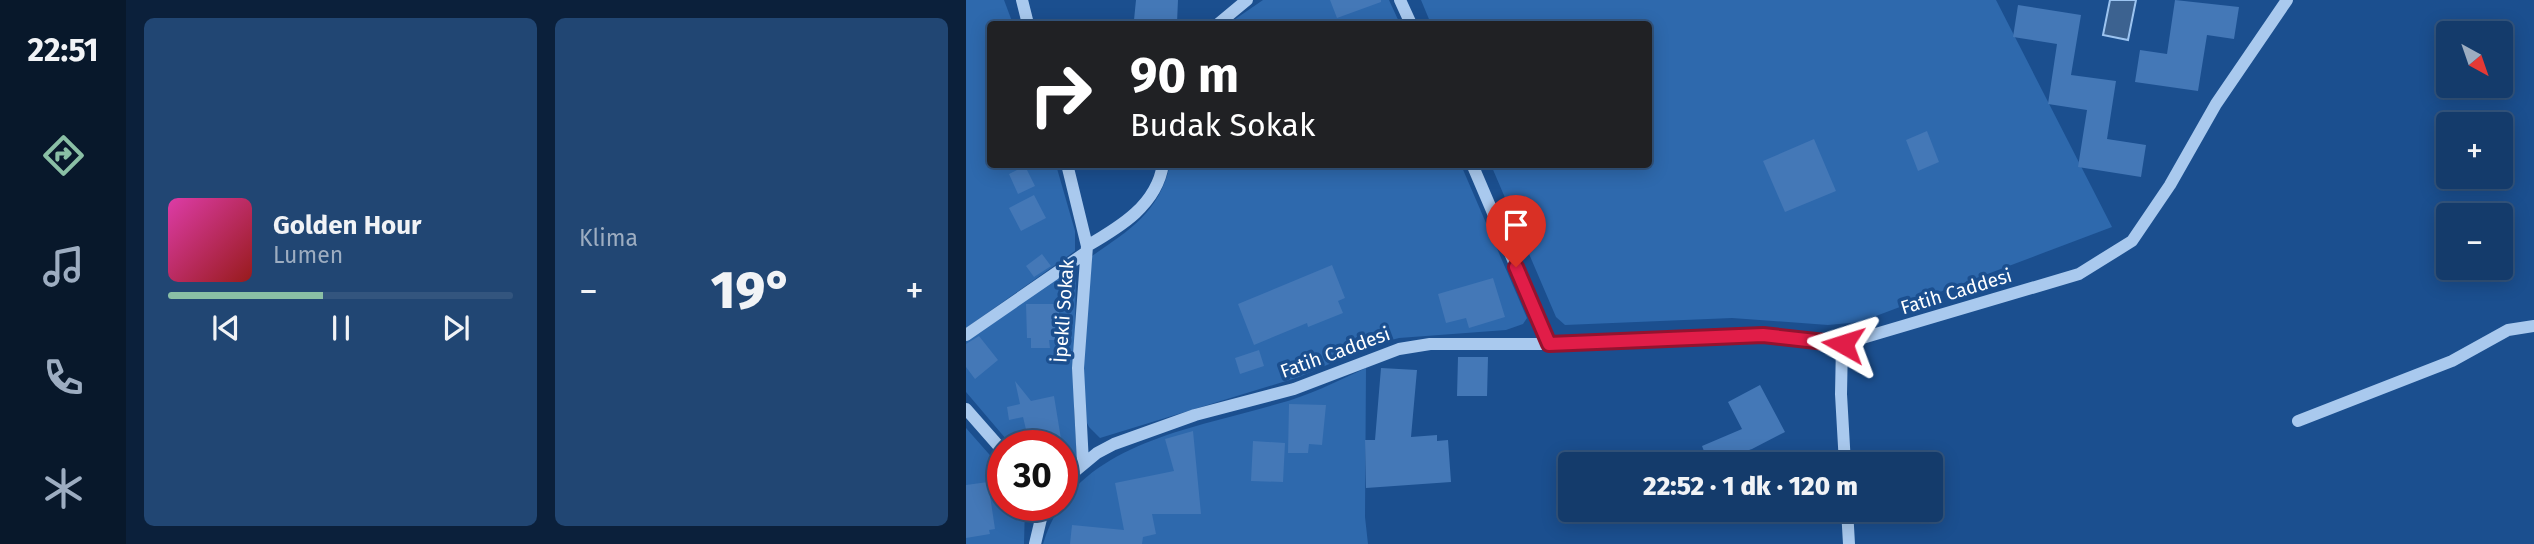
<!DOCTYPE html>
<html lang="tr">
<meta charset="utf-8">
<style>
body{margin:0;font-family:"Fira Sans",sans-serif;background:#214673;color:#f1f3f6;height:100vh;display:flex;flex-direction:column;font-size:26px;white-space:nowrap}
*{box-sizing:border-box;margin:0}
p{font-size:23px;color:#9dadc1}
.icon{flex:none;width:38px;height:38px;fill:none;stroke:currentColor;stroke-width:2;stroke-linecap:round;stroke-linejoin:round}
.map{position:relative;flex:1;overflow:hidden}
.drawer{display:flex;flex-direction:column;gap:18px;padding:18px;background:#0b203b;width:840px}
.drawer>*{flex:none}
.guide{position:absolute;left:21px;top:21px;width:665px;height:147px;border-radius:7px;box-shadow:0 4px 18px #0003,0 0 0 2px #33557e;background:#202124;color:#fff;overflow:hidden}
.needle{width:46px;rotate:140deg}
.fabs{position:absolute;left:1470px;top:21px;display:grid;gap:14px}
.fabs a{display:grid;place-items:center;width:77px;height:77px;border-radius:7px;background:#143b6b;box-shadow:0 4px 18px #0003,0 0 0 2px #33557e;font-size:35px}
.speed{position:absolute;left:21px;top:430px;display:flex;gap:14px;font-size:35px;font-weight:700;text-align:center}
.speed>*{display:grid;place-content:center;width:91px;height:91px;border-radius:50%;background:#143b6b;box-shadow:0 4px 18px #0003,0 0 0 2px #33557e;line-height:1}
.speed .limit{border:10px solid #d22;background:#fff;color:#111}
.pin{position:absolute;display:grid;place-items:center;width:60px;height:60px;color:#fff;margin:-72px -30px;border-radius:50% 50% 50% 0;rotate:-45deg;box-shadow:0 0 7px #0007}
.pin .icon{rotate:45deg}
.me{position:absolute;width:77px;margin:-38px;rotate:276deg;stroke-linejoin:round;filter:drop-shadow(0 0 5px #0008)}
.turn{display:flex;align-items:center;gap:24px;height:147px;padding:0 28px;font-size:32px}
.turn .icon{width:91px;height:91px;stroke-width:2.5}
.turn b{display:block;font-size:49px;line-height:60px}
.big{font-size:52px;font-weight:800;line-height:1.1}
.drawer .tile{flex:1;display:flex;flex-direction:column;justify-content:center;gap:10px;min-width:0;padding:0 24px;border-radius:10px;background:#214673}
.song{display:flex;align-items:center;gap:21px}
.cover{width:84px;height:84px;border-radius:10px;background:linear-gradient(135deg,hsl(320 70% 55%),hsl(0 70% 35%))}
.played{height:7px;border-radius:4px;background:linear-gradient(90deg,#8abfa5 45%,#33557e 45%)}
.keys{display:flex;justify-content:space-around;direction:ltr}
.heat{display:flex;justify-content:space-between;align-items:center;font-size:38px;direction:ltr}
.drawer .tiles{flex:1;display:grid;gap:18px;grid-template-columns:repeat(2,1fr)}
.trip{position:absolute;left:592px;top:452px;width:385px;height:70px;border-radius:7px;background:#143b6b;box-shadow:0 4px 18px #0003,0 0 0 2px #33557e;font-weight:800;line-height:70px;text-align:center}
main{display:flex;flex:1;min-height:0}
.dock{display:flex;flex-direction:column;width:126px;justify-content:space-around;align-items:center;background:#08182b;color:#9dadc1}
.dock .icon{width:49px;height:49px}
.dock .active{color:#8abfa5}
.dock b{font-size:32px;color:#f1f3f6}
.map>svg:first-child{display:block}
.green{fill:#2e69ad}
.water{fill:#3c6290;stroke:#9cc4f0;stroke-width:2}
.building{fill:#4478b7}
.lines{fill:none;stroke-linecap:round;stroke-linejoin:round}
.minor{stroke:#a9c9ee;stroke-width:12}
.route-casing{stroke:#92132f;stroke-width:18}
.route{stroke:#e11d48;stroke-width:12}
.labels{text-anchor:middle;stroke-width:7;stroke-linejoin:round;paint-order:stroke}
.street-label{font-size:19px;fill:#fff;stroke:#1b4f8f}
</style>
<main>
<nav class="dock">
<b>22:51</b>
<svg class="icon active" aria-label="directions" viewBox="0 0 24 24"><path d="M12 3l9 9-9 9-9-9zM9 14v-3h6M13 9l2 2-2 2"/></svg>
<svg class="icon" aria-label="music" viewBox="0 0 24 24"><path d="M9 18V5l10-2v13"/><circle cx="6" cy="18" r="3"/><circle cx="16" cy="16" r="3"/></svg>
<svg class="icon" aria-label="phone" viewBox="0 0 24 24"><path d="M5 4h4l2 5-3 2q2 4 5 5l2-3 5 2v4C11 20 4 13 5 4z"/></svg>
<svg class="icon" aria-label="climate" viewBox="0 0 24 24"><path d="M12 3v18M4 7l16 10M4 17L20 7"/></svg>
</nav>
<section class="drawer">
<div class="tiles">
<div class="tile">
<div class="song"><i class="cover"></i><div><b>Golden Hour</b><p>Lumen</p></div></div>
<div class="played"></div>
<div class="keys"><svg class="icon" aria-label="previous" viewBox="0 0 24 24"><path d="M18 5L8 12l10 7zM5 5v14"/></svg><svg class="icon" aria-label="pause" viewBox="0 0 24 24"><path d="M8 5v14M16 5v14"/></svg><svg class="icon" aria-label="next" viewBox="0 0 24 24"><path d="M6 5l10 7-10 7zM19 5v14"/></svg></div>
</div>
<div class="tile"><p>Klima</p>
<div class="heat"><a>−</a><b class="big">19°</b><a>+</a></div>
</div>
</div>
</section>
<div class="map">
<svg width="1568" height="544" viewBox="0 0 1568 544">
<rect width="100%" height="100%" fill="#1b4f8f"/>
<!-- green -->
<path class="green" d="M 0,0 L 38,0 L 47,24 L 24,24 L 24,164 L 90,165 L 109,231 L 109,251 L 0,328 Z
M 297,0 L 423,0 L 434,24 L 262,24 Z
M 455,0 L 1030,0 L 1146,227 L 894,322 L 862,325 L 766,318 L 599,325 L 590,317 L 525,165 L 682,164 L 682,24 L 465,24 Z
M 204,165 L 495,165 L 561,318 L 557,324 L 540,330 L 433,338 L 410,344 L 333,377 L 134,438 L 123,427 L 118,417 L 118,344 L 126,256 C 165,229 193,212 204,165 Z
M 110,265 L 108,409 L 111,459 L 96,473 L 96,446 L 46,446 L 0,392 L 0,341 Z
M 400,368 L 399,517 L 402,544 L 77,544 C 106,444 223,430 311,404 C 343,396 371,381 400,368 Z
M 0,428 L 37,470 L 37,506 L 59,506 L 58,544 L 0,544 Z"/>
<!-- water -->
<path class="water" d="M 1144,0 L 1170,0 L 1162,40 L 1137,35 Z"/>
<!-- building -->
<path class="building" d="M 170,0 L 212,0 L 211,23 L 168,20 Z
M 364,0 L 415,0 L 415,2 L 371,18 Z
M 1209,0 L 1273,7 L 1268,39 L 1241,35 L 1232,91 L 1169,82 L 1174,50 L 1201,54 Z
M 1052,5 L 1115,15 L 1105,75 L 1150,81 L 1141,139 L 1180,145 L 1175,177 L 1112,167 L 1121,110 L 1082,104 L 1091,44 L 1047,37 Z
M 961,131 L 973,162 L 952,171 L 940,140 Z
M 848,139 L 870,191 L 819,212 L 797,161 Z
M 59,166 L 69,186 L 52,194 L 43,174 Z
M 68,195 L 80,218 L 55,231 L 43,208 Z
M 76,254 L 85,266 L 68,277 L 60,266 Z
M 366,265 L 379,298 L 372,301 L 377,313 L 342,327 L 341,323 L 288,345 L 272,304 Z
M 527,278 L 539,317 L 503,328 L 500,318 L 480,323 L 472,294 Z
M 60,304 L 93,304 L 93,340 L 83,340 L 84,348 L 65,348 L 65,338 L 61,338 Z
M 13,336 L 32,360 L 9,379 L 0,367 L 0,344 Z
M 293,350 L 298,366 L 274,374 L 269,358 Z
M 492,357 L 522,357 L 521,396 L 491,396 Z
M 415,368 L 451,370 L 445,437 L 471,435 L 471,441 L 482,440 L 485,482 L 400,488 L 399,440 L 409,440 Z
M 49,381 L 65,401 L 88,396 L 95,439 L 64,446 L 57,417 L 43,420 L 41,407 L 54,404 Z
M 794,385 L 819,432 L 786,449 L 743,464 L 736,446 L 776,429 L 762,402 Z
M 323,404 L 360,405 L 356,445 L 343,444 L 342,453 L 322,453 Z
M 227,431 L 235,514 L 186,514 L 190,534 L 177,537 L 176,544 L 104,544 L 106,525 L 158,530 L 149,483 L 208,471 L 199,439 Z
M 287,441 L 319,443 L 317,482 L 285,481 Z
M 22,482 L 29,529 L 23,530 L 24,534 L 0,538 L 0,485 Z"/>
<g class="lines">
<!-- minor -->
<path class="minor" d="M 56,0 L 62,24
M 434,0 L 445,24
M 252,24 L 281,0
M 101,164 L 121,246 L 112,368 L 117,463
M 506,164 L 583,344
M 121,246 C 154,227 191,205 197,164
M 0,335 L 119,253
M 876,344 L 875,394 L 879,464
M 0,409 L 37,451
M 1332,421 L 1486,361 L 1542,330 L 1568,326
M 96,482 L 131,453 L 148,444 L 229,415 L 328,389 L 433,349 L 464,344 L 583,344 L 797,335 L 876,344 L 1113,274 L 1166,241 L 1204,185 L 1250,104 L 1321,0
M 881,509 L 883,544
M 69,544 L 78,506"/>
</g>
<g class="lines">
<!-- route casing -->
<g class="route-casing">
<path id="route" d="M 550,267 L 583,344 L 797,335 L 877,344"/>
</g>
<!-- route -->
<use href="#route" class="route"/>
</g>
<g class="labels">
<!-- street labels -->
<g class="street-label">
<text transform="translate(990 291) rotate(-17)" y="7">Fatih Caddesi</text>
<text transform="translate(97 311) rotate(-86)" y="7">İpekli Sokak</text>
<text transform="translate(369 352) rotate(-20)" y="7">Fatih Caddesi</text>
</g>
</g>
</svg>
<div class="fabs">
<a><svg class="needle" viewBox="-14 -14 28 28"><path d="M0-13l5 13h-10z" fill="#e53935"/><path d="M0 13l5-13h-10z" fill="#9dadc1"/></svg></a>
<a>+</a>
<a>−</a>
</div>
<div class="speed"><div class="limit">30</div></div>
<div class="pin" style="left:550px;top:267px;background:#d93025"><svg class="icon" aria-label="arrive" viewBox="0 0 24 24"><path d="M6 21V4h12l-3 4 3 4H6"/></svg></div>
<svg class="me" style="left:877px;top:344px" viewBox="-20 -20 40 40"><path d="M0-17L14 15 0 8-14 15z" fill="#e11d48" stroke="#fff" stroke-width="4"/></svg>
<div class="trip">22:52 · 1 dk · 120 m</div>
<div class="guide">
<div class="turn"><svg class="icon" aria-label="right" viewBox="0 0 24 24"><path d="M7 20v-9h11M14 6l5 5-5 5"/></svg><div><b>90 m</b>Budak Sokak</div></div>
</div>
</div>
</main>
